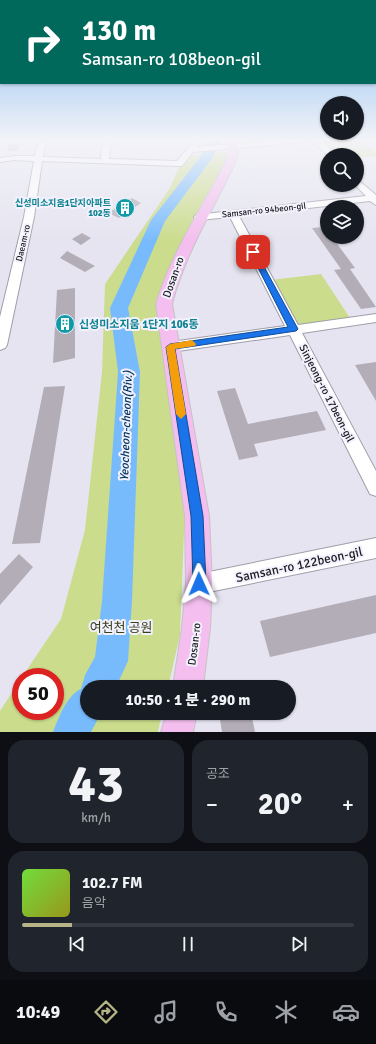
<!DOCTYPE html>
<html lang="ko">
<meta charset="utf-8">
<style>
body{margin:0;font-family:Signika,"Noto Sans KR",sans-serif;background:#20242c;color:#f1f3f6;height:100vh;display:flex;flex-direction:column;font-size:15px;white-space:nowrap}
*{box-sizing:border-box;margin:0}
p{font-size:13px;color:#9ea1a6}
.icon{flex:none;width:22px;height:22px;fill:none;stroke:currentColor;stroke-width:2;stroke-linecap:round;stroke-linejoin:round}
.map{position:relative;height:732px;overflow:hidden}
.sheet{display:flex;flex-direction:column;gap:8px;padding:8px;background:#0d0f14;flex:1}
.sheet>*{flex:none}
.hud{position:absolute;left:0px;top:0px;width:376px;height:84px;box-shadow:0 1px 3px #0004;background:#00695c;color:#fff;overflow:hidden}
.controls{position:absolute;left:320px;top:96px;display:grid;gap:8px}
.controls a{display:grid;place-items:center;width:44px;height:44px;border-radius:50%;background:#171b24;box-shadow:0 1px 3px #0004;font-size:20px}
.speed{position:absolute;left:12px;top:668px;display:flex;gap:8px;font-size:20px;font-weight:700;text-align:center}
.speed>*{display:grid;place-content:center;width:52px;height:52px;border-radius:50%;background:#171b24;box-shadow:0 1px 3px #0004;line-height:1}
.speed .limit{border:6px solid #d22;background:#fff;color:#111}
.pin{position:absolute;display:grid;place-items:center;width:34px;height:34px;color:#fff;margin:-17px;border-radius:8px;box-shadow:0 2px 6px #0006}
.me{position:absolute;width:44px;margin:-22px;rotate:359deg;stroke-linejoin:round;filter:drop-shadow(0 0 3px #0008)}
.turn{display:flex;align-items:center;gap:14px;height:84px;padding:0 16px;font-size:18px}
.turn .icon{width:52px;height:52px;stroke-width:2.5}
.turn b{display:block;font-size:28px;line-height:34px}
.big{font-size:30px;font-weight:800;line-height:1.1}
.sheet .tile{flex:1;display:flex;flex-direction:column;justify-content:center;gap:6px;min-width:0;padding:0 14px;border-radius:16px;background:#20242c}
.sheet .dial{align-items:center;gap:0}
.dial b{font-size:52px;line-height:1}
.song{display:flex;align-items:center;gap:12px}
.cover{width:48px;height:48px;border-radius:6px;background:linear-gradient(135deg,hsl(100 70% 55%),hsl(60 70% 35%))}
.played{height:4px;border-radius:2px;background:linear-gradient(90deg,#b6b487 15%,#363941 15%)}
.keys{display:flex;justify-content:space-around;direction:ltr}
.heat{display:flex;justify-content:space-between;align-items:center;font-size:22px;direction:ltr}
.sheet .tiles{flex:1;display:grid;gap:8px;grid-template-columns:1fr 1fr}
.tile:last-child{grid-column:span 2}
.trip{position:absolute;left:80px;top:680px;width:216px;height:40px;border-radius:20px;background:#171b24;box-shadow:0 1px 3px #0004;font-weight:800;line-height:40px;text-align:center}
.dock{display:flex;height:64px;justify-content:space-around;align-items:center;background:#090b0e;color:#9ea1a6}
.dock .icon{width:28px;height:28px}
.dock .current{color:#b6b487}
.dock b{font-size:18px;color:#f1f3f6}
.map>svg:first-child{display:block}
.green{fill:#cbdc8c}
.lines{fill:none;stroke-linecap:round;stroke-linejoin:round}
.river{fill:#77bbfd;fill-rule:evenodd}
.building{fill:#b3adb7}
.minor-casing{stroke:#9f9ea9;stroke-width:2}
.major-casing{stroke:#c4c4c5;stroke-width:2}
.minor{fill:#fff;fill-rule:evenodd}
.major{fill:#f4beee;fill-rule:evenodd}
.route{fill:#1a73e8;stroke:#114b97}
.slow{fill:#f59e0b}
.labels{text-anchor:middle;stroke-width:4;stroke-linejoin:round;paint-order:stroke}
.far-culture-label{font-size:9px;font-weight:bold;fill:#0d838f;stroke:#f2f1fd;text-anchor:end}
.far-street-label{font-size:9px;fill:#1b1b1f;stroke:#f2f1fd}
.street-label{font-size:11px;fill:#1b1b1f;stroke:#f2f1fd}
.culture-label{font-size:11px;font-weight:bold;fill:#0d838f;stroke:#f2f1fd;text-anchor:start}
.water-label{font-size:12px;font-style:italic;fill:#053962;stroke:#f2f1fd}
.near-street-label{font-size:13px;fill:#1b1b1f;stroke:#f2f1fd}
.near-park-label{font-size:13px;fill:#38401a;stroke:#f2f1fd}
</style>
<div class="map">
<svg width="376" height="732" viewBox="0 0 376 732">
<rect width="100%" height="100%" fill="#e5e4f0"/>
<!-- green -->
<path class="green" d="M 317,140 L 361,140 L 376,153 L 376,156 L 357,158 L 357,155 L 331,155 Z
M 222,152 L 230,154 L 198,210 L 168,274 L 160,303 L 159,327 L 179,452 L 185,505 L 180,635 L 168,687 L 87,687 L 87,713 L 162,713 L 158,732 L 0,732 L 0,711 L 21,679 L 21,711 L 55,711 L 55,677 L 22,677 L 61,619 L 85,530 L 102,372 L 105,284 L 170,188 L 178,169 L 190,156 Z
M 321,274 L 350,318 L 295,326 L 271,280 Z"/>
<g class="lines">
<!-- river -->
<path class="river" d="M 209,140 L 221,140 L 213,157 L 165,221 L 128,308 L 140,372 L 132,601 L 128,661 L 116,687 L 87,687 L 87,713 L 101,713 L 91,732 L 53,732 C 58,719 67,695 81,689 L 85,675 L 95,657 L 102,601 L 118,372 L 110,308 L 151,220 L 201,156 Z"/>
</g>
<!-- building -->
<path class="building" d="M 10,140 L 21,140 L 18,151 L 7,151 Z
M 132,198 L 141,203 L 119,218 L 108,213 Z
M 324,227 L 327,230 L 327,237 L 332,237 L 355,268 L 350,269 L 376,307 L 361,309 L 334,270 L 341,269 L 312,228 Z
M 82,233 L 91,238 L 81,245 L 72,239 Z
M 67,251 L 95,266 L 85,272 L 60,258 Z
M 75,288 L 75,358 L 53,363 L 57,290 Z
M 376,362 L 376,401 L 355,365 Z
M 65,386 L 40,543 L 12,544 L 44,387 Z
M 235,388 L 248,424 L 317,411 L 326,430 L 254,444 L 258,456 L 239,460 L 217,391 Z
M 19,554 L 33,567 L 0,605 L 0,574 Z
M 376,595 L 376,633 L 270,657 L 260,621 Z
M 219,713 L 251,713 L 255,732 L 222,732 Z"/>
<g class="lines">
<!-- minor casing -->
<g class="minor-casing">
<path id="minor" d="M 38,140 L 46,140 L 43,157 L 101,159 L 102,147 L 107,140 L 115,140 L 110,147 L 109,159 L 177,161 L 195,140 L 203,140 L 197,147 L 278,140 L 306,140 L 302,142 L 193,152 L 182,166 L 179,166 L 42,161 L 34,217 L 7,345 L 5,348 L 0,350 L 0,317 L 24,217 L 34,161 L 14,160 L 0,162 L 0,158 L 14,156 L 35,156 Z
M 313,140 L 321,140 L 335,155 L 327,155 Z
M 357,179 L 376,195 L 376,205 L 370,201 L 239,216 L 298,325 L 376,314 L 376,322 L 302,333 L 376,471 L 376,496 L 370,494 L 290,335 L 171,352 L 166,350 L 164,347 L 166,344 L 171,342 L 285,326 L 230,217 L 199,220 L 196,219 L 194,217 L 196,215 L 366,196 L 355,185 L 357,185 Z
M 376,538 L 376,558 L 199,594 L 192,591 L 189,584 L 192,577 L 199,574 Z"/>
</g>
<!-- major casing -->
<g class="major-casing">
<path id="major" d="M 227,140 L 237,140 L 238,154 L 235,163 C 213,210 185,253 172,304 L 209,516 L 212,584 L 210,628 L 203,687 L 173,687 L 182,628 L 186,584 L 185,516 L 156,304 C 171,253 201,210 225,163 L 228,154 Z
M 167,713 L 197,713 L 193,732 L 161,732 Z"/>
</g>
<!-- minor -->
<use href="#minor" class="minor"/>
<!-- major -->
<use href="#major" class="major"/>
</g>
<!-- sky -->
<linearGradient id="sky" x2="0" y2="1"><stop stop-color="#7bb7f0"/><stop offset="0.58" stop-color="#f3f3f8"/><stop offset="1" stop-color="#f3f3f8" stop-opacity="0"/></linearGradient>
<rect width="376" height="242" fill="url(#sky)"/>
<!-- route -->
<path class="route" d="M 251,250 L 256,252 L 298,329 L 296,331 L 175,349 L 203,516 L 206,584 L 204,589 L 199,591 L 194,589 L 193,584 L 191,516 L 166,347 L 170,344 L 288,327 L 250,252 Z"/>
<!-- slow -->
<path class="slow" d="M 192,340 L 196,344 L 195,346 L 175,349 L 186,414 L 181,419 L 176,414 L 166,347 L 170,344 Z"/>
<!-- icons -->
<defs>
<g id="building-disc" transform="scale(1)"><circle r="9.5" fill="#0f9aa8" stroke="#f2f1fd"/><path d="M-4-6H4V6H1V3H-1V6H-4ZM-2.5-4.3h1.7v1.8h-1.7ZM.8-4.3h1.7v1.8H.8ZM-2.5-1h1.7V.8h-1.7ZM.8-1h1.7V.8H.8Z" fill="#fff"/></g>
</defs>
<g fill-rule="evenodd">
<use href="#building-disc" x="125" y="208"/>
<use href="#building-disc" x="65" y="324"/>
</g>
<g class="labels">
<!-- far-culture labels -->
<g class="far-culture-label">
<text x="111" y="206">신성미소지움1단지아파트<tspan x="111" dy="10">102동</tspan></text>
</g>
<!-- far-street labels -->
<g class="far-street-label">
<text transform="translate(264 210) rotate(-6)" y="3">Samsan-ro 94beon-gil</text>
<text transform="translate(23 243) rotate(-77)" y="3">Daeam-ro</text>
</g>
<!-- street labels -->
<g class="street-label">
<text transform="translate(173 277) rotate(-70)" y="4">Dosan-ro</text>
<text transform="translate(327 393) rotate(63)" y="4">Sinjeong-ro 17beon-gil</text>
<text transform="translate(194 644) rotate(-83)" y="4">Dosan-ro</text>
</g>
<!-- culture labels -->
<g class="culture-label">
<text x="79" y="328">신성미소지움 1단지 106동</text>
</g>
<!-- water labels -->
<g class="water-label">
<text transform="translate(126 426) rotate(-88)" y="4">Yeocheon-cheon(Riv.)</text>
</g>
<!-- near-street labels -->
<g class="near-street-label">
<text transform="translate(299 564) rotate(-12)" y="5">Samsan-ro 122beon-gil</text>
</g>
<!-- near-park labels -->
<g class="near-park-label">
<text x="121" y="632">여천천 공원</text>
</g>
</g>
</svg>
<div class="controls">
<a><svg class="icon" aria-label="sound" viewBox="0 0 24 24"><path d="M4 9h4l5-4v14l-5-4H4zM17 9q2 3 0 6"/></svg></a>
<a><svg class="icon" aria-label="search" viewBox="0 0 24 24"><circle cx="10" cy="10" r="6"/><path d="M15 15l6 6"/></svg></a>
<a><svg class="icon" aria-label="layers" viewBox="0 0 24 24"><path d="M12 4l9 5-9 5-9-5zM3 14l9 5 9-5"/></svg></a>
</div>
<div class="speed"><div class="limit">50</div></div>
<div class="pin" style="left:253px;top:252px;background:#d93025"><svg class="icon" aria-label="arrive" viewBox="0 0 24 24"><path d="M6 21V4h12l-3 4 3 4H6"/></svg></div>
<svg class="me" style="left:199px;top:584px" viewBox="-20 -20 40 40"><path d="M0-17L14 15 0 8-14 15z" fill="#1a73e8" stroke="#fff" stroke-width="4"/></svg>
<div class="trip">10:50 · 1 분 · 290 m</div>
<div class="hud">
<div class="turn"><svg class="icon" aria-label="right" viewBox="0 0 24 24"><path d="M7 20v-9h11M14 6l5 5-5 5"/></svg><div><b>130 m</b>Samsan-ro 108beon-gil</div></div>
</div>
</div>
<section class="sheet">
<div class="tiles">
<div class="tile dial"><b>43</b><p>km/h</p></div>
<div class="tile"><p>공조</p>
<div class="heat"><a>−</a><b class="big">20°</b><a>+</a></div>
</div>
<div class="tile">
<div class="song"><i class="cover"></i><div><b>102.7 FM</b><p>음악</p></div></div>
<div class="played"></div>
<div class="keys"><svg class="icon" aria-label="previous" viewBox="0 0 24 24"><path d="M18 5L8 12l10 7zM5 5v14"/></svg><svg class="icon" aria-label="pause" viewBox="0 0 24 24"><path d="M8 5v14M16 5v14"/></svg><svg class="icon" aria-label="next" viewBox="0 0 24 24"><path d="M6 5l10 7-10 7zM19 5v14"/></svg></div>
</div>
</div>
</section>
<nav class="dock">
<b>10:49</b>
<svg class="icon current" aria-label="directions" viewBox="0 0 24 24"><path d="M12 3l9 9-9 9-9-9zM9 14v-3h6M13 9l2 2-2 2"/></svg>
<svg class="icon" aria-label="music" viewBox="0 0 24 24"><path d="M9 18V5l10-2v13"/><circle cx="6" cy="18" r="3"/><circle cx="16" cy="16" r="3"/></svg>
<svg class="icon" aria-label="phone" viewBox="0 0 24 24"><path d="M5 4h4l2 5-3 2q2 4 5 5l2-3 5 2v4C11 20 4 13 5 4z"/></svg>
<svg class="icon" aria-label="climate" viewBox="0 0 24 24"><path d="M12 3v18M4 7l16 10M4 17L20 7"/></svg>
<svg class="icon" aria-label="car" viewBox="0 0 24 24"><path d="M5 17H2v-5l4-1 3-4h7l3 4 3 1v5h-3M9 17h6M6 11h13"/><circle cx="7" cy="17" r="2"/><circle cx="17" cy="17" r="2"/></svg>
</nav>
